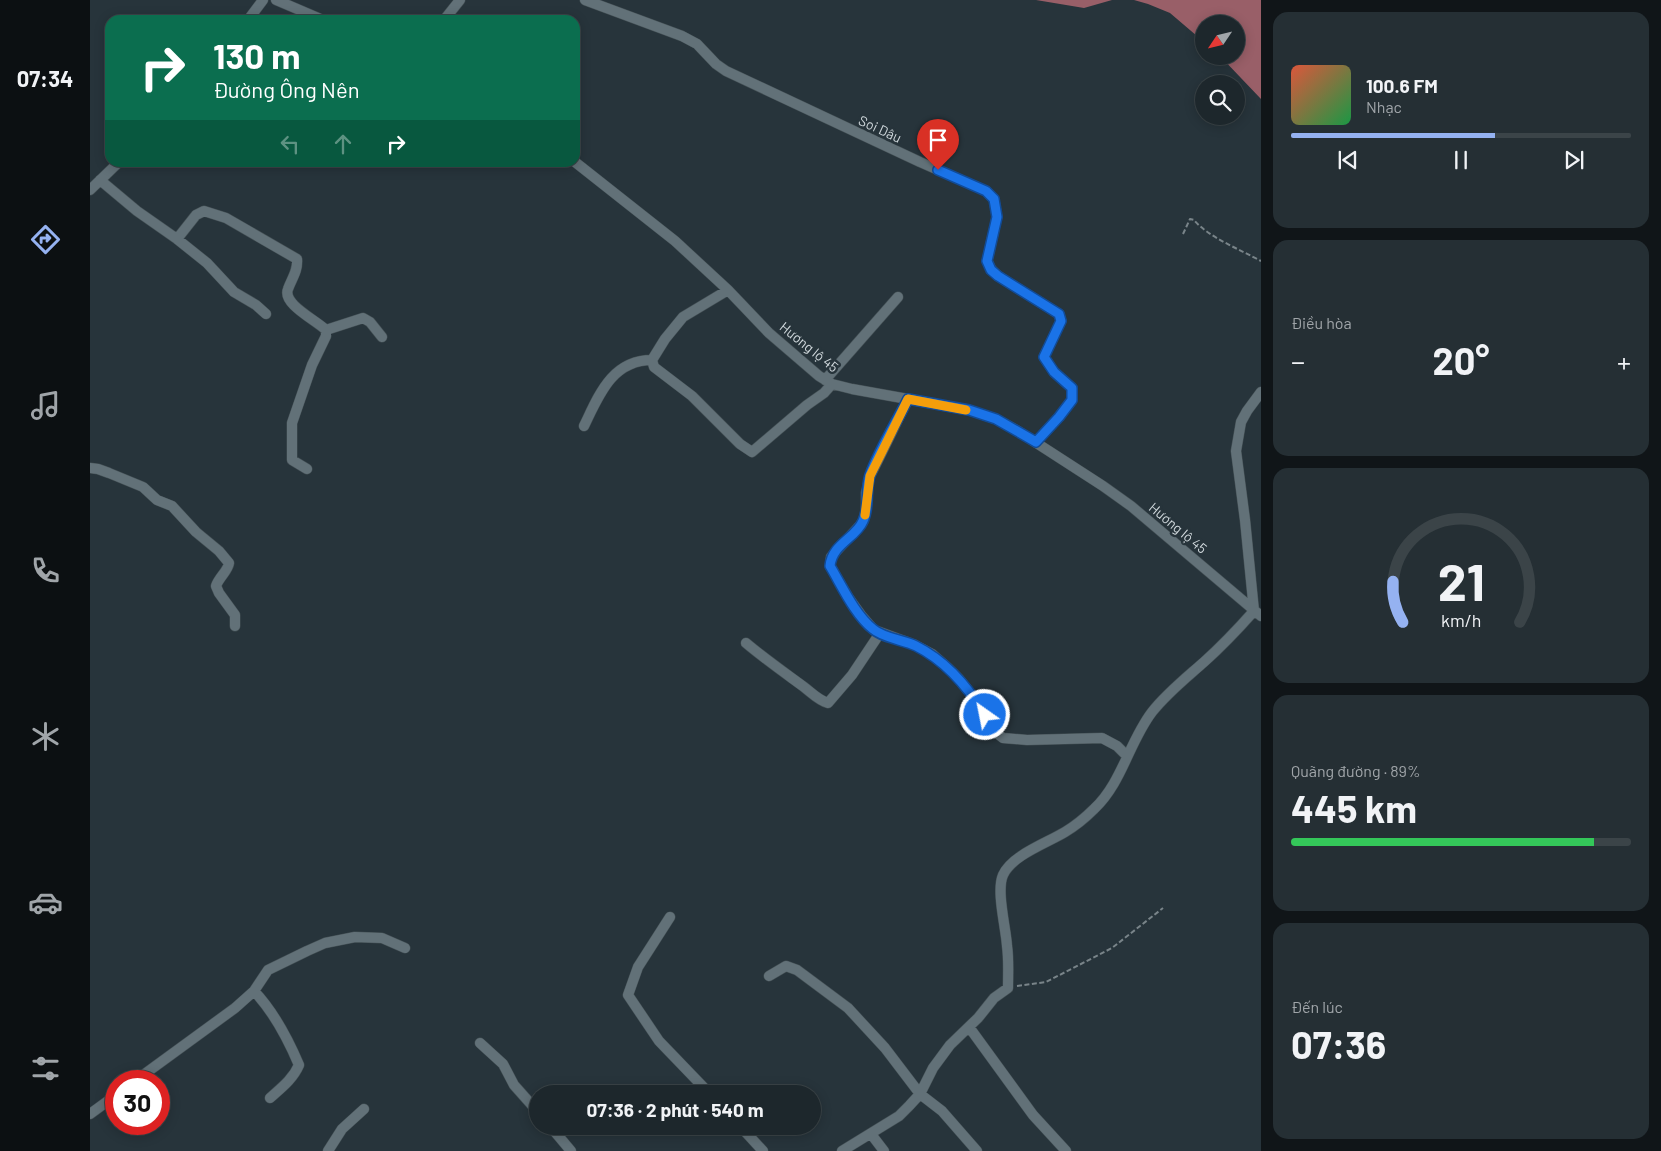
<!DOCTYPE html>
<html lang="vi">
<meta charset="utf-8">
<style>
body{margin:0;font-family:Barlow,sans-serif;background:#252f34;color:#f1f3f6;height:100vh;display:flex;flex-direction:column;font-size:19px;white-space:nowrap}
*{box-sizing:border-box;margin:0}
p{font-size:16px;color:#a0a5a9}
.icon{flex:none;width:28px;height:28px;fill:none;stroke:currentColor;stroke-width:2;stroke-linecap:round;stroke-linejoin:round}
.map{position:relative;flex:1;overflow:hidden}
.sheet{display:flex;flex-direction:column;gap:12px;padding:12px;background:#101518;width:400px}
.sheet>*{flex:none}
.top-card{position:absolute;left:15px;top:15px;width:475px;height:152px;border-radius:15px;box-shadow:0 2px 12px #0003,0 0 0 1px #3b4448;background:#0b6e4f;color:#fff;overflow:hidden}
.needle{width:32px;rotate:235deg}
.tools{position:absolute;left:1105px;top:15px;display:grid;gap:10px}
.tools a{display:grid;place-items:center;width:50px;height:50px;border-radius:50%;background:#1d272c;box-shadow:0 2px 12px #0003,0 0 0 1px #3b4448;font-size:25px}
.speed{position:absolute;left:15px;top:1070px;display:flex;gap:10px;font-size:25px;font-weight:700;text-align:center}
.speed>*{display:grid;place-content:center;width:65px;height:65px;border-radius:50%;background:#1d272c;box-shadow:0 2px 12px #0003,0 0 0 1px #3b4448;line-height:1}
.speed .limit{border:8px solid #d22;background:#fff;color:#111}
.pin{position:absolute;display:grid;place-items:center;width:42px;height:42px;color:#fff;margin:-51px -21px;border-radius:50% 50% 50% 0;rotate:-45deg;box-shadow:0 0 5px #0007}
.pin .icon{rotate:45deg}
.me{position:absolute;width:55px;margin:-28px;rotate:327deg;stroke-linejoin:round;filter:drop-shadow(0 0 4px #0008)}
.turn{display:flex;align-items:center;gap:18px;height:105px;padding:0 25px;font-size:22px}
.turn .icon{width:65px;height:65px;stroke-width:2.5}
.turn b{display:block;font-size:35px;line-height:42px}
.lanes{display:flex;align-items:center;height:48px;padding:0 25px;background:#0003;justify-content:center;gap:25px;direction:ltr}
.lanes .off{opacity:.35}
.big{font-size:38px;font-weight:700;line-height:1.1}
.sheet .widget{flex:1;display:flex;flex-direction:column;justify-content:center;gap:8px;min-width:0;padding:0 18px;border-radius:15px;background:#252f34}
.sheet .dial{align-items:center;gap:0}
.dial svg{height:130px;overflow:visible;fill:none;stroke:#3b4448;stroke-width:7;stroke-linecap:round;text-anchor:middle}
.dial text{fill:#f1f3f6;stroke:none}
.song{display:flex;align-items:center;gap:15px}
.cover{width:60px;height:60px;border-radius:8px;background:linear-gradient(135deg,hsl(10 70% 55%),hsl(140 70% 35%))}
.played{height:5px;border-radius:2px;background:linear-gradient(90deg,#95b2f1 60%,#3b4448 60%)}
.keys{display:flex;justify-content:space-around;direction:ltr}
.heat{display:flex;justify-content:space-between;align-items:center;font-size:28px;direction:ltr}
.charge{height:8px;border-radius:4px;background:linear-gradient(90deg,#34c759 89%,#3b4448 0)}
.trip{position:absolute;left:439px;top:1085px;width:292px;height:50px;border-radius:25px;background:#1d272c;box-shadow:0 2px 12px #0003,0 0 0 1px #3b4448;font-weight:700;line-height:50px;text-align:center}
main{display:flex;flex:1;min-height:0}
.dock{display:flex;flex-direction:column;width:90px;justify-content:space-around;align-items:center;background:#0c1012;color:#a0a5a9}
.dock .icon{width:35px;height:35px}
.dock .active{color:#95b2f1}
.dock b{font-size:22px;color:#f1f3f6}
.map>svg:first-child{display:block}
.water{fill:#995f68}
.lines{fill:none;stroke-linecap:round;stroke-linejoin:round}
.street-casing{stroke:#455156;stroke-width:11}
.path{stroke:#798489;stroke-width:2;stroke-dasharray:5 2.5;stroke-linecap:butt}
.street{stroke:#627178;stroke-width:10}
.route-casing{stroke:#114b97;stroke-width:12}
.route{stroke:#1a73e8;stroke-width:9}
.slow{stroke:#f59e0b;stroke-width:9}
.labels{text-anchor:middle;stroke-width:5;stroke-linejoin:round;paint-order:stroke}
.street-label{font-size:14px;fill:#d0d8dc;stroke:#27343b}
</style>
<main>
<nav class="dock">
<b>07:34</b>
<svg class="icon active" aria-label="directions" viewBox="0 0 24 24"><path d="M12 3l9 9-9 9-9-9zM9 14v-3h6M13 9l2 2-2 2"/></svg>
<svg class="icon" aria-label="music" viewBox="0 0 24 24"><path d="M9 18V5l10-2v13"/><circle cx="6" cy="18" r="3"/><circle cx="16" cy="16" r="3"/></svg>
<svg class="icon" aria-label="phone" viewBox="0 0 24 24"><path d="M5 4h4l2 5-3 2q2 4 5 5l2-3 5 2v4C11 20 4 13 5 4z"/></svg>
<svg class="icon" aria-label="climate" viewBox="0 0 24 24"><path d="M12 3v18M4 7l16 10M4 17L20 7"/></svg>
<svg class="icon" aria-label="car" viewBox="0 0 24 24"><path d="M5 17H2v-5l4-1 3-4h7l3 4 3 1v5h-3M9 17h6M6 11h13"/><circle cx="7" cy="17" r="2"/><circle cx="17" cy="17" r="2"/></svg>
<svg class="icon" aria-label="filters" viewBox="0 0 24 24"><path d="M4 7h16M4 17h16"/><circle cx="9" cy="7" r="2"/><circle cx="15" cy="17" r="2"/></svg>
</nav>
<div class="map">
<svg width="1171" height="1151" viewBox="0 0 1171 1151">
<rect width="100%" height="100%" fill="#27343b"/>
<!-- water -->
<path class="water" d="M 946,0 L 1022,0 L 994,8 Z
M 1044,0 L 1171,0 L 1171,99 L 1130,56 L 1146,56 L 1146,24 L 1114,24 L 1114,42 L 1080,13 L 1058,4 Z"/>
<g class="lines">
<!-- street casing -->
<g class="street-casing">
<path id="street" d="M 186,0 L 233,20
M 495,0 L 592,36 L 607,44 L 626,64 L 636,71 L 830,162 L 896,191 L 904,199 L 907,217 L 897,261 L 901,269 L 908,276 L 969,314 L 971,321 L 954,357 L 964,372 L 982,388 L 982,400 L 969,417 L 946,442
M 158,20 L 173,0
M 354,20 L 370,0
M 485,162 L 585,241 L 638,290 L 679,333 L 729,376 L 742,384 L 762,389 L 879,410 L 906,419 L 928,431 L 1013,486 L 1041,506 L 1171,616
M 10,180 L 47,211 L 87,239 L 117,263 L 144,292 L 166,305 L 176,314
M 0,190 L 29,162
M 87,239 L 106,215 L 114,211 L 136,218 L 207,259 C 208,271 202,278 198,289 C 192,304 226,320 236,330 L 236,336 L 222,365 L 202,423 L 202,460 L 217,469
M 638,290 L 593,317 L 575,339 L 562,360 L 564,367 L 602,396 L 650,444 L 662,452 L 717,405 L 734,393 L 742,384
M 236,330 L 273,318 L 280,322 L 292,337
M 735,380 L 808,297
M 818,399 L 780,476 L 776,493 L 776,510 L 773,522 L 741,557 L 740,566 L 758,597 L 771,615 L 784,630 L 825,645 L 842,654 L 858,668 L 869,679 L 885,699 L 904,731 L 913,738 L 937,740 L 1012,738 L 1027,746 L 1037,756
M 494,426 C 509,395 522,360 562,360
M 0,468 L 8,469 L 19,473 L 53,487 L 67,500 L 82,506 L 106,532 L 129,551 L 139,563 C 138,571 129,577 126,586 L 129,593 L 145,615 L 145,626
M 656,643 C 675,659 695,673 714,687 C 722,693 728,700 738,703 L 762,675 L 790,633
M 580,917 L 548,967 L 538,995 L 569,1041 L 620,1094
M 679,976 L 696,966 L 707,970 L 758,1008 L 795,1048 L 830,1094 L 852,1111 L 887,1151
M 164,991 C 184,1012 198,1039 209,1065 C 203,1079 191,1088 180,1098
M 879,1027 L 943,1115 L 976,1151
M 390,1043 L 413,1064 L 424,1085 L 448,1112
M 45,1081 L 145,1008 L 164,991 L 178,970 L 217,951 L 235,943 L 265,937 L 292,938 L 315,948
M 0,1114 L 26,1095
M 460,1126 L 481,1151
M 650,1126 L 673,1151
M 781,1134 L 794,1151
M 238,1151 L 252,1129 L 274,1109
M 752,1151 L 809,1116 L 819,1106 L 830,1094 L 843,1068 L 860,1045 L 888,1018 L 904,998 L 918,988 C 918,974 919,960 917,946 C 916,928 906,891 913,875 C 922,855 957,843 975,832 C 985,826 995,818 1004,809 C 1032,783 1039,742 1062,712 C 1077,693 1096,678 1114,662 C 1132,646 1148,629 1164,611 L 1155,520 L 1146,451 L 1151,422 L 1157,411 L 1171,392"/>
</g>
<!-- path -->
<path class="path" d="M 1093,234 L 1100,219 L 1104,220 C 1118,237 1151,250 1171,261
M 927,986 L 956,982 L 1022,948 L 1073,908"/>
<!-- street -->
<use href="#street" class="street"/>
</g>
<g class="lines">
<!-- route casing -->
<g class="route-casing">
<path id="route" d="M 848,170 L 896,191 L 904,199 L 907,217 L 897,261 L 901,270 L 908,276 L 969,314 L 971,321 L 954,357 L 964,372 L 982,388 L 982,400 L 969,417 L 946,442 L 906,419 L 879,410 L 818,399 C 806,423 789,450 780,475 C 775,490 780,507 773,521 C 766,538 742,544 740,566 C 752,586 765,615 783,629 C 793,638 814,640 826,646 C 856,661 878,687 895,715"/>
</g>
<!-- route -->
<use href="#route" class="route"/>
<!-- slow -->
<path class="slow" d="M 775,515 L 780,476 L 818,399 L 876,410"/>
</g>
<g class="labels">
<!-- street labels -->
<g class="street-label">
<text transform="translate(790 129) rotate(25)" y="5">Soi Dâu</text>
<text transform="translate(719 347) rotate(39)" y="5">Hương lộ 45</text>
<text transform="translate(1088 528) rotate(40)" y="5">Hương lộ 45</text>
</g>
</g>
</svg>
<div class="tools">
<a><svg class="needle" viewBox="-14 -14 28 28"><path d="M0-13l5 13h-10z" fill="#e53935"/><path d="M0 13l5-13h-10z" fill="#a0a5a9"/></svg></a>
<a><svg class="icon" aria-label="search" viewBox="0 0 24 24"><circle cx="10" cy="10" r="6"/><path d="M15 15l6 6"/></svg></a>
</div>
<div class="speed"><div class="limit">30</div></div>
<div class="pin" style="left:848px;top:170px;background:#d93025"><svg class="icon" aria-label="arrive" viewBox="0 0 24 24"><path d="M6 21V4h12l-3 4 3 4H6"/></svg></div>
<svg class="me" style="left:895px;top:715px" viewBox="-20 -20 40 40"><circle r="17" fill="#1a73e8" stroke="#fff" stroke-width="3"/><path d="M0-11L8 9 0 5-8 9z" fill="#fff"/></svg>
<div class="trip">07:36 · 2 phút · 540 m</div>
<div class="top-card">
<div class="turn"><svg class="icon" aria-label="right" viewBox="0 0 24 24"><path d="M7 20v-9h11M14 6l5 5-5 5"/></svg><div><b>130 m</b>Đường Ông Nên</div></div>
<div class="lanes"><svg class="icon off" aria-label="left" viewBox="0 0 24 24"><path d="M17 20v-9H6M10 6l-5 5 5 5"/></svg><svg class="icon off" aria-label="ahead" viewBox="0 0 24 24"><path d="M12 20V5M6 11l6-6 6 6"/></svg><svg class="icon" aria-label="right" viewBox="0 0 24 24"><path d="M7 20v-9h11M14 6l5 5-5 5"/></svg></div>
</div>
</div>
<section class="sheet">
<div class="widget">
<div class="song"><i class="cover"></i><div><b>100.6 FM</b><p>Nhạc</p></div></div>
<div class="played"></div>
<div class="keys"><svg class="icon" aria-label="previous" viewBox="0 0 24 24"><path d="M18 5L8 12l10 7zM5 5v14"/></svg><svg class="icon" aria-label="pause" viewBox="0 0 24 24"><path d="M8 5v14M16 5v14"/></svg><svg class="icon" aria-label="next" viewBox="0 0 24 24"><path d="M6 5l10 7-10 7zM19 5v14"/></svg></div>
</div>
<div class="widget"><p>Điều hòa</p>
<div class="heat"><a>−</a><b class="big">20°</b><a>+</a></div>
</div>
<div class="widget dial"><svg viewBox="0 0 100 80">
<path d="M14 69A42 42 0 1 1 86 69"/>
<path d="M14 69A42 42 0 0 1 8 44" stroke="#95b2f1"/>
<text x="50" y="56" font-size="32" font-weight="700">21</text>
<text x="50" y="72" font-size="11">km/h</text>
</svg></div>
<div class="widget"><p>Quãng đường · 89%</p><b class="big">445 km</b><div class="charge"></div></div>
<div class="widget"><p>Đến lúc</p><b class="big">07:36</b></div>
</section>
</main>
